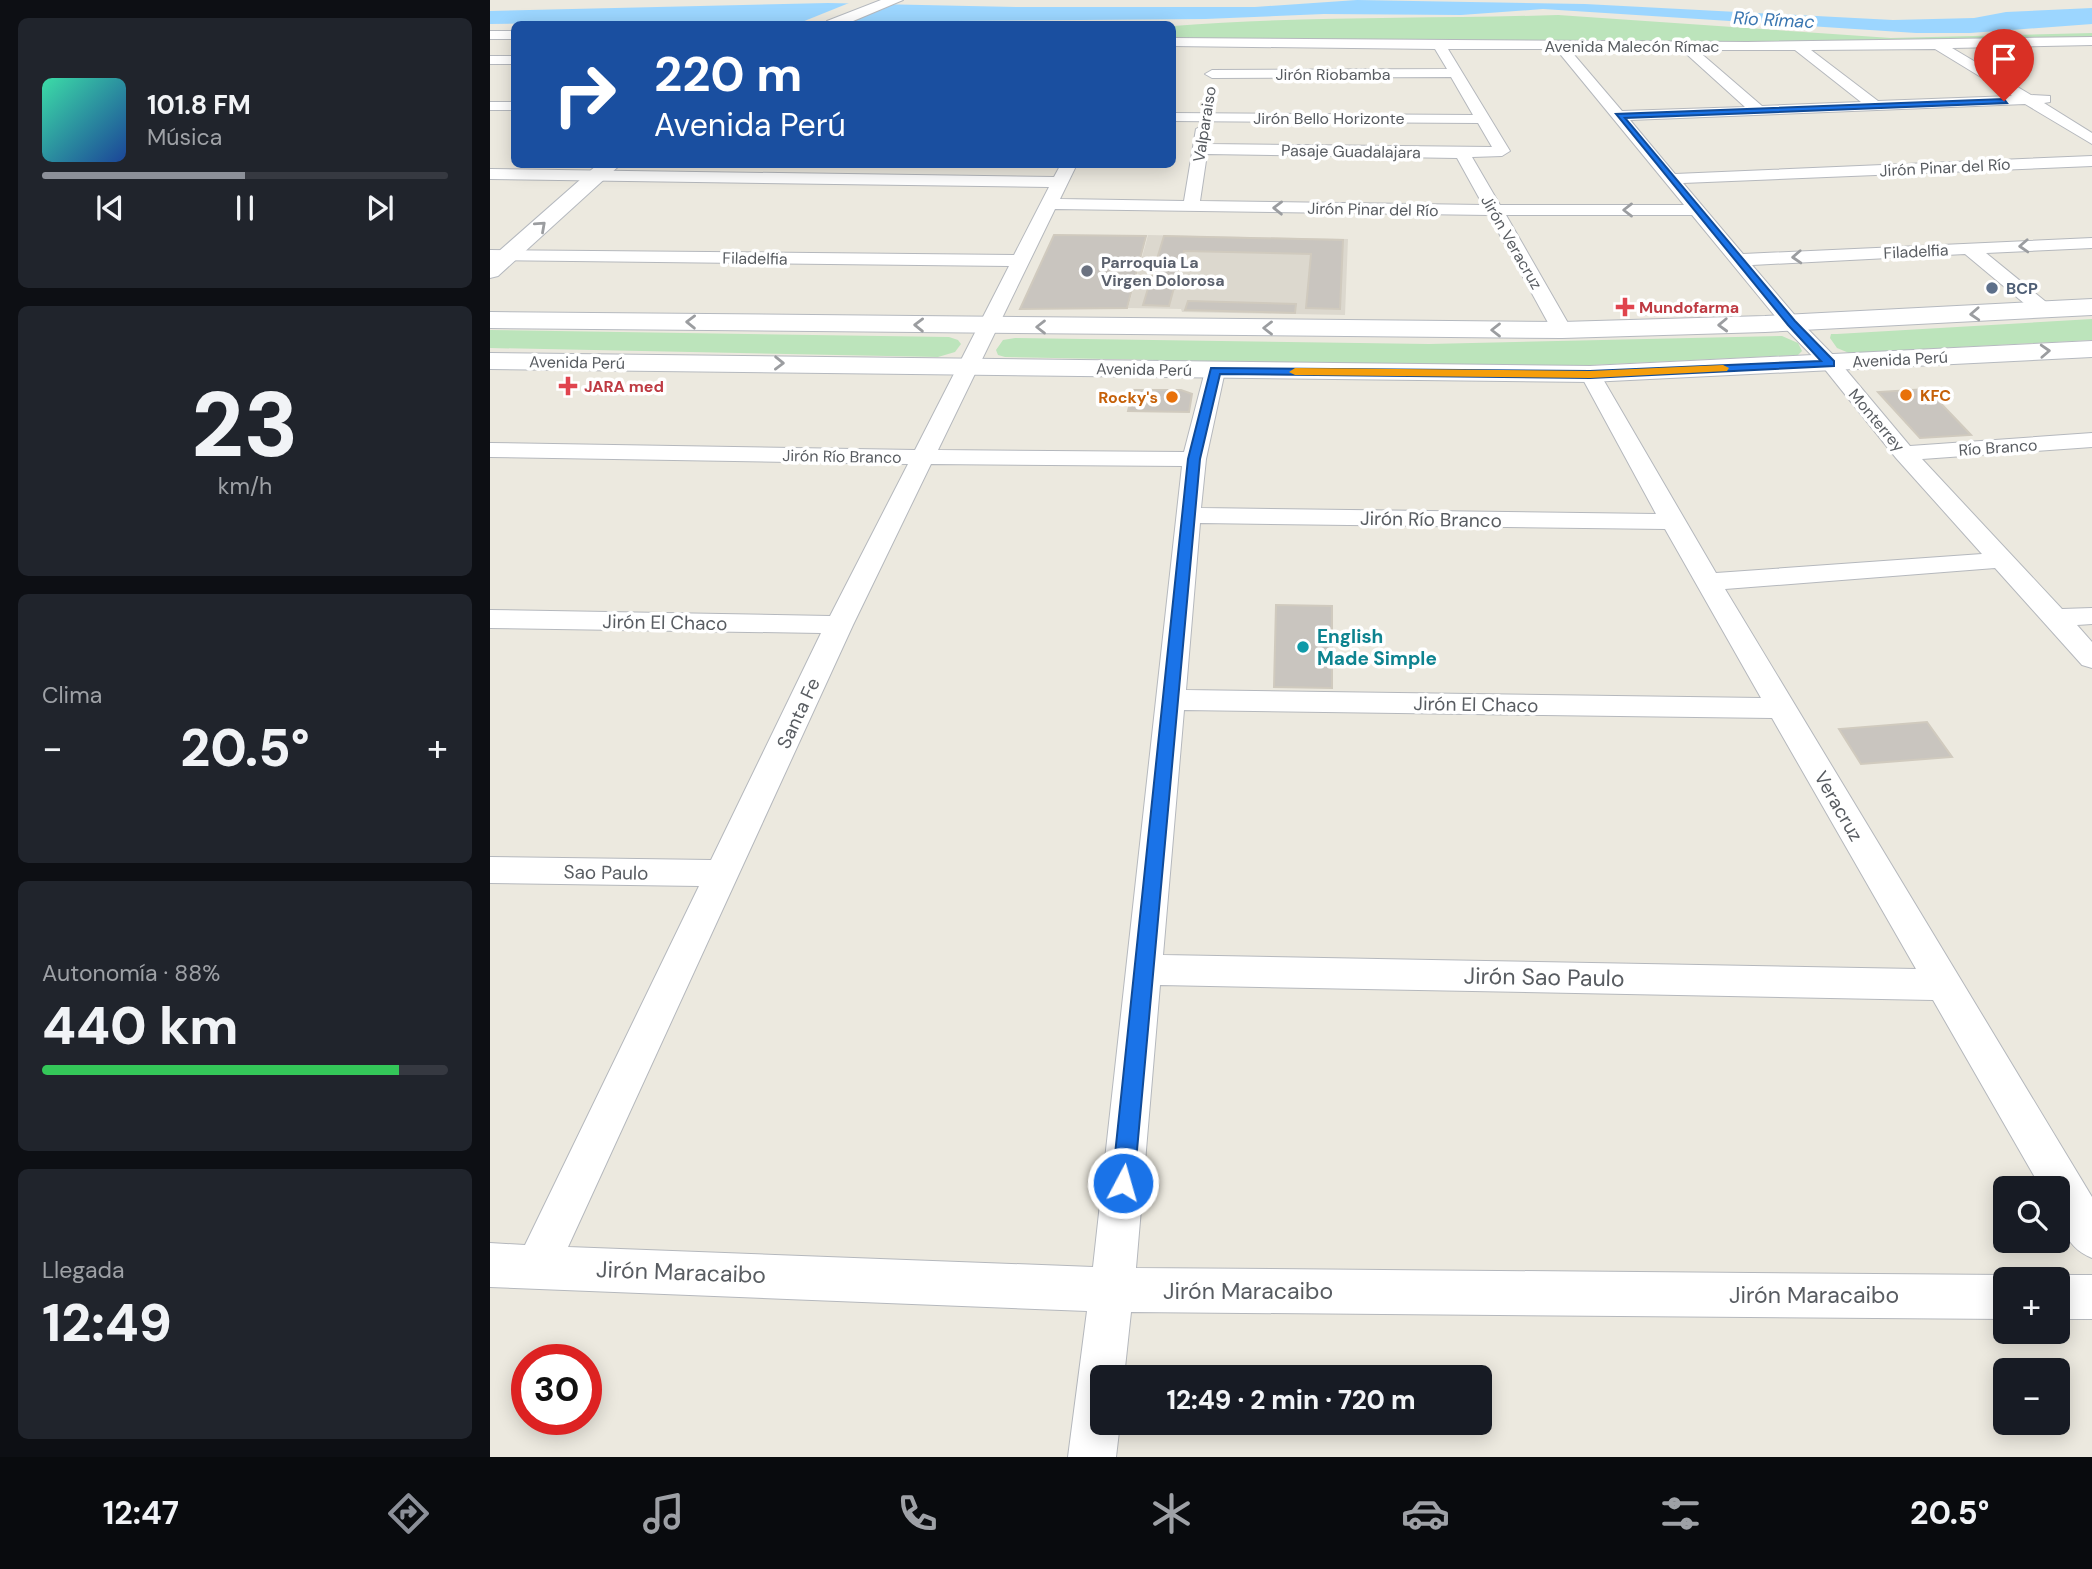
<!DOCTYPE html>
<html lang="es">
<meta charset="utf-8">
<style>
body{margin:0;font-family:"DM Sans",sans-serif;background:#20242c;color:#f1f3f6;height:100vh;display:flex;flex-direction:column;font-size:26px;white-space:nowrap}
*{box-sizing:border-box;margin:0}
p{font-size:23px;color:#9ea1a6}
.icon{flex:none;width:38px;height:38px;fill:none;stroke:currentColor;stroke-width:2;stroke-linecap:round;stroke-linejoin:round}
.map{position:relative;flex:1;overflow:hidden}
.drawer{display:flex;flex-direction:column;gap:18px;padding:18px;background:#0d0f14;width:490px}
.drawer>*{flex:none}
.hud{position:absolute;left:21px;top:21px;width:665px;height:147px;border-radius:10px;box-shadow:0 4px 18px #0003;background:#1a4fa0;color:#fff;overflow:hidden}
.controls{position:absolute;left:1503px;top:1176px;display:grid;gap:14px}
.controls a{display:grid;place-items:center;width:77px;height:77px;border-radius:10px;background:#171b24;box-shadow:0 4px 18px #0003;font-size:35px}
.speed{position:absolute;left:21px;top:1344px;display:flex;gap:14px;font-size:35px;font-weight:700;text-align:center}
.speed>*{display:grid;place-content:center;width:91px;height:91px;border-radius:50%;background:#171b24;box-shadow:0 4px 18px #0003;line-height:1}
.speed .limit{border:10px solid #d22;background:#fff;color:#111}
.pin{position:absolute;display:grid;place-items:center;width:60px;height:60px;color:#fff;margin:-72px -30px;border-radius:50% 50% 50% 0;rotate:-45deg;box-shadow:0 0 7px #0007}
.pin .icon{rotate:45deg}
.me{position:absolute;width:77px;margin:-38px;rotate:6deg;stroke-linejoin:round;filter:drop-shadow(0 0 5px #0008)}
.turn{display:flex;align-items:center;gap:24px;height:147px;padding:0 28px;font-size:32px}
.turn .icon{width:91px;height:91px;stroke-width:2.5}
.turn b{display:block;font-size:49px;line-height:60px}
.big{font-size:52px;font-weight:800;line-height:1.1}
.drawer .widget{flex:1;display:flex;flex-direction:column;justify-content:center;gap:10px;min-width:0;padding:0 24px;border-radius:10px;background:#20242c}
.drawer .dial{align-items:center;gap:0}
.dial b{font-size:91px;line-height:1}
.song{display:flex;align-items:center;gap:21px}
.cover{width:84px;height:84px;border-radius:10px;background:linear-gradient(135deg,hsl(160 70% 55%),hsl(220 70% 35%))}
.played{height:7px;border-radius:4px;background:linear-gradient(90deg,#8c9099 50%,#363941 50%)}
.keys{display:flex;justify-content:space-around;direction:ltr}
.heat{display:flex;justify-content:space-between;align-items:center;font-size:38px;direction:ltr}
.charge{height:10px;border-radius:5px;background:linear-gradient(90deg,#34c759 88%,#363941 0)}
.trip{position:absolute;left:600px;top:1365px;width:402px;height:70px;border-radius:10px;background:#171b24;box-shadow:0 4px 18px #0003;font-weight:800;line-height:70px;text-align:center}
.dock{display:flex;height:112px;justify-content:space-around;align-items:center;background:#090b0e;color:#9ea1a6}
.dock .icon{width:49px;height:49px}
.dock .current{color:#8c9099}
.dock b{font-size:32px;color:#f1f3f6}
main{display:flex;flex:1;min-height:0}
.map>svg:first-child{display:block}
.education{fill:#dcd8ce}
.green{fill:#bce4bb}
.water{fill:#9cd6ff}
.pier{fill:#ece9df}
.building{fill:#c9c5bf;stroke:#d0cabe;stroke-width:2}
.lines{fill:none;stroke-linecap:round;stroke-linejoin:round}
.minor-casing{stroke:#b5b8bd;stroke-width:2}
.secondary-casing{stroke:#b5b9bf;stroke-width:2}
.minor{fill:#fff;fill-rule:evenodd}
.secondary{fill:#fff;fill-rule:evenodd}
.oneway{stroke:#9b9da0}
.route{fill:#1a73e8;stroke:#114b97;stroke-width:2}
.slow{fill:#f59e0b}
.worship-dot{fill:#6b7280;stroke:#fff;stroke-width:2.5}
.service-dot{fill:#5c6f8a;stroke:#fff;stroke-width:2.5}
.health-dot{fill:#e0444e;stroke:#fff;stroke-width:2.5}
.food-dot{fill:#e8710a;stroke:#fff;stroke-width:2.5}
.culture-dot{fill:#0f9aa8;stroke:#fff;stroke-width:2.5}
.labels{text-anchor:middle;stroke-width:7;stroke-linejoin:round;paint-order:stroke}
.far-street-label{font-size:16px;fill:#585c61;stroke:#fff}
.far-worship-label{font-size:16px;font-weight:bold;fill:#5b616d;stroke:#fff;text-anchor:start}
.far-service-label{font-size:16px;font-weight:bold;fill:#4e5e75;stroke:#fff;text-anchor:start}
.far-health-label{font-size:16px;font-weight:bold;fill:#be3a42;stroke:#fff;text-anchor:start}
.far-food-label{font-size:16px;font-weight:bold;fill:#c56008;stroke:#fff;text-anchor:start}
.far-water-label{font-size:18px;font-style:italic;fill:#3a76b1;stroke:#fff}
.street-label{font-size:19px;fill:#585c61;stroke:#fff}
.culture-label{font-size:19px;font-weight:bold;fill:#0d838f;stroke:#fff;text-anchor:start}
.near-street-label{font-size:23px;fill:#585c61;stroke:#fff}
</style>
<main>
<section class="drawer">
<div class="widget">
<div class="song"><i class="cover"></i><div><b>101.8 FM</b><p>Música</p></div></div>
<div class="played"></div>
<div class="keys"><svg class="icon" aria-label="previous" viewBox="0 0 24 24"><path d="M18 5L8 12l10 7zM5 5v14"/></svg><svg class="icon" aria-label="pause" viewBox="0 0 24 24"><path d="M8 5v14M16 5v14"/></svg><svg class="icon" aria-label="next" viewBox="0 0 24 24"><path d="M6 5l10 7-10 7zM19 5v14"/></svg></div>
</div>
<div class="widget dial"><b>23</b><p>km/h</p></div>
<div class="widget"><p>Clima</p>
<div class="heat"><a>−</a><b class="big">20.5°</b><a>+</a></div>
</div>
<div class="widget"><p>Autonomía · 88%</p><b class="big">440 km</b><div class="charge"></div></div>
<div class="widget"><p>Llegada</p><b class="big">12:49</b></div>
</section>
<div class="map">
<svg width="1602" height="1457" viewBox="0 0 1602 1457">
<rect width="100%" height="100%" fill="#ece9df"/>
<!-- education -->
<path class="education" d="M 658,235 L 858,239 L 855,315 L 692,312 L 691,309 L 638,308 Z"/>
<!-- green -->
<path class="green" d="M 1068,15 L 1401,38 L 1602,33 L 1602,40 L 1452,44 L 683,39 L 683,26 C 811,16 939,19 1068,15 Z
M 1602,319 L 1602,340 L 1359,353 L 1347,348 L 1340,338 L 1341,334 L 1347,334 Z
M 0,330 L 459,337 L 468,340 L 471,344 L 465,352 L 448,357 L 0,348 Z
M 1292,336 L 1308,343 L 1312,351 L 1308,355 L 1102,365 L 980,366 L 515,357 L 508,355 L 506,350 L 513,340 L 525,338 L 939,344 Z"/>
<!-- water -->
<path class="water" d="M 867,0 L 1095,4 L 1403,20 L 1484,18 L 1516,12 L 1602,8 L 1602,24 L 1480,33 L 1426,33 L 1053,9 L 971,15 L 834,14 L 715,19 L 465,21 L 428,24 L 223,21 L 0,24 L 0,11 L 338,3 L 526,7 L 765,7 Z"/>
<!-- pier -->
<path class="pier" d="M 364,1 L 404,2 L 353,24 L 307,24 Z"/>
<!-- building -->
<path class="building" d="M 564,235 L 656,236 L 637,308 L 530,309 Z
M 674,236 L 853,240 L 850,309 L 816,308 L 821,254 L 694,251 L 679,306 L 653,305 Z
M 698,301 L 806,304 L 805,313 L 695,310 Z
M 1437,389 L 1481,435 L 1430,438 L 1388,392 Z
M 643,390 L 691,390 L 702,394 L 699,412 L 638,411 Z
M 786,605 L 842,606 L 842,688 L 784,687 Z
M 1437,722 L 1462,757 L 1371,764 L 1349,729 Z"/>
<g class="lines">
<!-- minor casing -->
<g class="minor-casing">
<path id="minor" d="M 0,31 L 24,31 L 24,39 L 0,39 Z
M 1602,37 L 1602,45 L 1462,48 L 1541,95 L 1560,96 L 1560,102 L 1554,103 L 1602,133 L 1602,144 L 1535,104 L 1140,120 L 1185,174 L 1602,156 L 1602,166 L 1193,183 L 1253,254 L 1602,238 L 1602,248 L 1496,253 L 1561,306 L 1564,310 L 1561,314 L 1547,314 L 1475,254 L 1262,265 L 1308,319 L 1347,359 L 1420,446 L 1602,433 L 1602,447 L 1432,459 L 1572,609 L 1602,608 L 1602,624 L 1587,625 L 1602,642 L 1602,668 L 1592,665 L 1505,568 L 1235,589 L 1602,1197 L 1602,1258 C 1572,1246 1568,1218 1568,1188 L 1551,1188 L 1443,1000 L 670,985 L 646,1268 L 1516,1275 L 1526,1279 L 1516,1279 L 1516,1319 L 641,1312 L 634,1377 L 612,1377 L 612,1423 L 630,1423 L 626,1457 L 578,1457 L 597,1311 L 0,1287 L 0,1243 L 35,1245 L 209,886 L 0,883 L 0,857 L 221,860 L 331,633 L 0,628 L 0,610 L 340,616 L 418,464 L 0,457 L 0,443 L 425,450 L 519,266 L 0,260 L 0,250 L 524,255 L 559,187 L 0,179 L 0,169 L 564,177 L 571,164 L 587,164 L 570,199 L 694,201 L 706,129 L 713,125 L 720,129 L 718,144 L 1002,147 L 988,123 L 682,121 L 682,113 L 983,115 L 961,77 L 722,78 L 715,74 L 722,70 L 957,69 L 945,49 L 682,46 L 682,38 L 1257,42 ZM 958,49 L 1066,49 L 1194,205 L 1010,205 L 982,157 L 1012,156 L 1020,151 ZM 1445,49 L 1522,96 L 1388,101 L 1321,50 ZM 1080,50 L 1192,50 L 1255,107 L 1132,111 ZM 1207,50 L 1305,50 L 1371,102 L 1272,106 ZM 717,154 L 967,158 L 993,205 L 710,201 ZM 565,209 L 999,215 L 1062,330 L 1065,334 L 1079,334 L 1082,330 L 1016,215 L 1202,215 L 1294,327 L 1333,367 L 1406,458 L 1492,554 L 1226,573 L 1110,374 L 1107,370 L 1093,370 L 1090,374 L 1166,514 L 711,508 L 716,459 L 735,371 L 732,367 L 718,367 L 715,371 L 694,452 L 448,450 ZM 441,464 L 692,466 L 603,1267 L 78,1247 L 363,625 ZM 710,523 L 1175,529 L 1271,698 L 696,690 ZM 694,710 L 1282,718 L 1426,969 L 673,955 Z
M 0,56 L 24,56 L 24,64 L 0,64 Z
M 0,102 L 24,102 L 24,110 L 0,110 Z
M 1568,1275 L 1602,1275 L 1602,1319 L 1568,1319 L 1568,1279 L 1558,1279 Z"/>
</g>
<!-- secondary casing -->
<g class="secondary-casing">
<path id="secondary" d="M 391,0 L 413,0 L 356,24 L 335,24 L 337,21 Z
M 108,164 L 131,164 L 8,276 L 0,278 L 0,259 Z
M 1602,299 L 1602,315 L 1275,332 L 1072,338 L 0,328 L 0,312 L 1072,322 L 1275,316 Z
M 1602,341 L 1602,357 L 1100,382 L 0,369 L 0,353 L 1100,366 Z"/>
</g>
<!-- minor -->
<use href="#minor" class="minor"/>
<!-- secondary -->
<use href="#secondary" class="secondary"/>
</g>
<!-- one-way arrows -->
<defs><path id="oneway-chevron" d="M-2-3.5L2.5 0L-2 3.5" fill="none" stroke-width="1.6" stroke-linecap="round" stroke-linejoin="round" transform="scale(1.75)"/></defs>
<g class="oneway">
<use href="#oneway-chevron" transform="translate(788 208) rotate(-179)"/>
<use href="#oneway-chevron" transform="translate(1138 210) rotate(180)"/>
<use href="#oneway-chevron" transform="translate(51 226) rotate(-42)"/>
<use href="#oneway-chevron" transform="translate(1534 246) rotate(177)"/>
<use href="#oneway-chevron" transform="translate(1307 257) rotate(177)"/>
<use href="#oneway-chevron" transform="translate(1485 314) rotate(177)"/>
<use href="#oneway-chevron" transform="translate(201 322) rotate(-179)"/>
<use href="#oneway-chevron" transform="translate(429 325) rotate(-179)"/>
<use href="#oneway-chevron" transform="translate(1233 325) rotate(178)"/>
<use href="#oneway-chevron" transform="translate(551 327) rotate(-180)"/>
<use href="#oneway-chevron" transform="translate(778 328) rotate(-180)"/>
<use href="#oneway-chevron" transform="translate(1006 330) rotate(-180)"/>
<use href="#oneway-chevron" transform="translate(1555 351) rotate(-3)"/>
<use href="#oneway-chevron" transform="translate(289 363) rotate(1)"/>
</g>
<!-- route -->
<path class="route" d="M 1514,99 L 1517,103 L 1135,118 L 1305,321 L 1344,361 L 1344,366 L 1100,378 L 730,374 L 710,459 L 644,1183 L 641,1190 L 633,1193 L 625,1190 L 622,1183 L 698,459 L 721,368 L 1100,371 L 1331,361 L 1298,325 L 1126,114 Z"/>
<!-- slow -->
<path class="slow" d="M 1233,365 L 1239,368 L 1237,371 L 1100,378 L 805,375 L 799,372 L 805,368 L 1100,371 Z"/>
<!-- markers -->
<circle class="worship-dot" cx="597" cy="271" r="7"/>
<circle class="service-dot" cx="1502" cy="288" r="7"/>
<g class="health-dot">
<path d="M1131.5 296.5h7v7h7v7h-7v7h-7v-7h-7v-7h7z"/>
<path d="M74.5 375.5h7v7h7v7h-7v7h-7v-7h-7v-7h7z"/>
</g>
<g class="food-dot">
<circle cx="1416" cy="395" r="7"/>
<circle cx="682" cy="397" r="7"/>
</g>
<circle class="culture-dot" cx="813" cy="647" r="7"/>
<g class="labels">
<!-- far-street labels -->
<g class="far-street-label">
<text x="1142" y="52">Avenida Malecón Rímac</text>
<text x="843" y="80">Jirón Riobamba</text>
<text x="839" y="124">Jirón Bello Horizonte</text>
<text transform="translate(714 124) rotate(-81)" y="6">Valparaiso</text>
<text transform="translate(861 151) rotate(1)" y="6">Pasaje Guadalajara</text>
<text transform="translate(1455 167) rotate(-3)" y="6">Jirón Pinar del Río</text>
<text transform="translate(883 209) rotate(1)" y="6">Jirón Pinar del Río</text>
<text transform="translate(1022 242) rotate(60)" y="6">Jirón Veracruz</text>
<text transform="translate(1426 251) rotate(-3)" y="6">Filadelfia</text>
<text transform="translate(265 258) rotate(1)" y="6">Filadelfia</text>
<text transform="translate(1410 359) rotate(-3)" y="6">Avenida Perú</text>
<text transform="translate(87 362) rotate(1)" y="6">Avenida Perú</text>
<text transform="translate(654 369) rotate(1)" y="6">Avenida Perú</text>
<text transform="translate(1387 420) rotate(50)" y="6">Monterrey</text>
<text transform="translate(1508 447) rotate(-4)" y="6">Río Branco</text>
<text transform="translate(352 456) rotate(1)" y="6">Jirón Río Branco</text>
</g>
<!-- far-worship labels -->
<g class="far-worship-label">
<text x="611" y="268">Parroquia La<tspan x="611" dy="18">Virgen Dolorosa</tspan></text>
</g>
<!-- far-service labels -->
<g class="far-service-label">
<text x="1516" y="294">BCP</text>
</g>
<!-- far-health labels -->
<g class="far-health-label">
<text x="1149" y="313">Mundofarma</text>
<text x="94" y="392">JARA med</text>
</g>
<!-- far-food labels -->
<g class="far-food-label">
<text x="1430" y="401">KFC</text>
<text x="668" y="403" text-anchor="end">Rocky's</text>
</g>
<!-- far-water labels -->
<g class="far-water-label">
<text transform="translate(1284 20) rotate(3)" y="6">Río Rímac</text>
</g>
<!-- street labels -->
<g class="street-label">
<text transform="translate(941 519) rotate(1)" y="7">Jirón Río Branco</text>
<text transform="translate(175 622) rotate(1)" y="7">Jirón El Chaco</text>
<text transform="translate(986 704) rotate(1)" y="7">Jirón El Chaco</text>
<text transform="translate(308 713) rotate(-65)" y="7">Santa Fe</text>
<text transform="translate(1349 806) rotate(60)" y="7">Veracruz</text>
<text transform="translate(116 872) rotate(1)" y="7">Sao Paulo</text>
</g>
<!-- culture labels -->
<g class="culture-label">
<text x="827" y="643">English<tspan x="827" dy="22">Made Simple</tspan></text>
</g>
<!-- near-street labels -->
<g class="near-street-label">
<text transform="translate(1054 977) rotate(1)" y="8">Jirón Sao Paulo</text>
<text transform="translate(191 1272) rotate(2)" y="8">Jirón Maracaibo</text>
<text x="758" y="1299">Jirón Maracaibo</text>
<text x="1324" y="1303">Jirón Maracaibo</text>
</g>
</g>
</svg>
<div class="controls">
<a><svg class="icon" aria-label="search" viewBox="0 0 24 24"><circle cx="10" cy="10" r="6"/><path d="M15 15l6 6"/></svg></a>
<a>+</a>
<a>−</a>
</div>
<div class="speed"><div class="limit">30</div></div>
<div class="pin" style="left:1514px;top:101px;background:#d93025"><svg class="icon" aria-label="arrive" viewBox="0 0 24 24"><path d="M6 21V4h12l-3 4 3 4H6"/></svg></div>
<svg class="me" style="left:633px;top:1183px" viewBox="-20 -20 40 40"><circle r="17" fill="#1a73e8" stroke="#fff" stroke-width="3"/><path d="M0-11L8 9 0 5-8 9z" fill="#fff"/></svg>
<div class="trip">12:49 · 2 min · 720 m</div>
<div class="hud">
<div class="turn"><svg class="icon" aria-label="right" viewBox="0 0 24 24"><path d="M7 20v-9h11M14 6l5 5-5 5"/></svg><div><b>220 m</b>Avenida Perú</div></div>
</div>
</div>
</main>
<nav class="dock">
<b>12:47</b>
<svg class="icon current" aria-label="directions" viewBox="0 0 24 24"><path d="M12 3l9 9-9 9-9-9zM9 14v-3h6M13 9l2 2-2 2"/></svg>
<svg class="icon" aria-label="music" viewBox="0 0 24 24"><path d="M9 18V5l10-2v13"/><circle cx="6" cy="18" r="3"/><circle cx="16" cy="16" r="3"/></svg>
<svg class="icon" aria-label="phone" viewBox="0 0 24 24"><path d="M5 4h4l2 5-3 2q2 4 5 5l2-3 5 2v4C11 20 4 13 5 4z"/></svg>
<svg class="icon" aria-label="climate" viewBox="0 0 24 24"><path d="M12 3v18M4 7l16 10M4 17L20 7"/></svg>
<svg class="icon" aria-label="car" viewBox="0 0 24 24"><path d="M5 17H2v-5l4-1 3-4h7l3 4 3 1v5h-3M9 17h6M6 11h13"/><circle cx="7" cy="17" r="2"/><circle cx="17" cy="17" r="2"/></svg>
<svg class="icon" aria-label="filters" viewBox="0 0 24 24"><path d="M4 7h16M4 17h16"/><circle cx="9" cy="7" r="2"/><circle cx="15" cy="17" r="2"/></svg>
<b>20.5°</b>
</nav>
